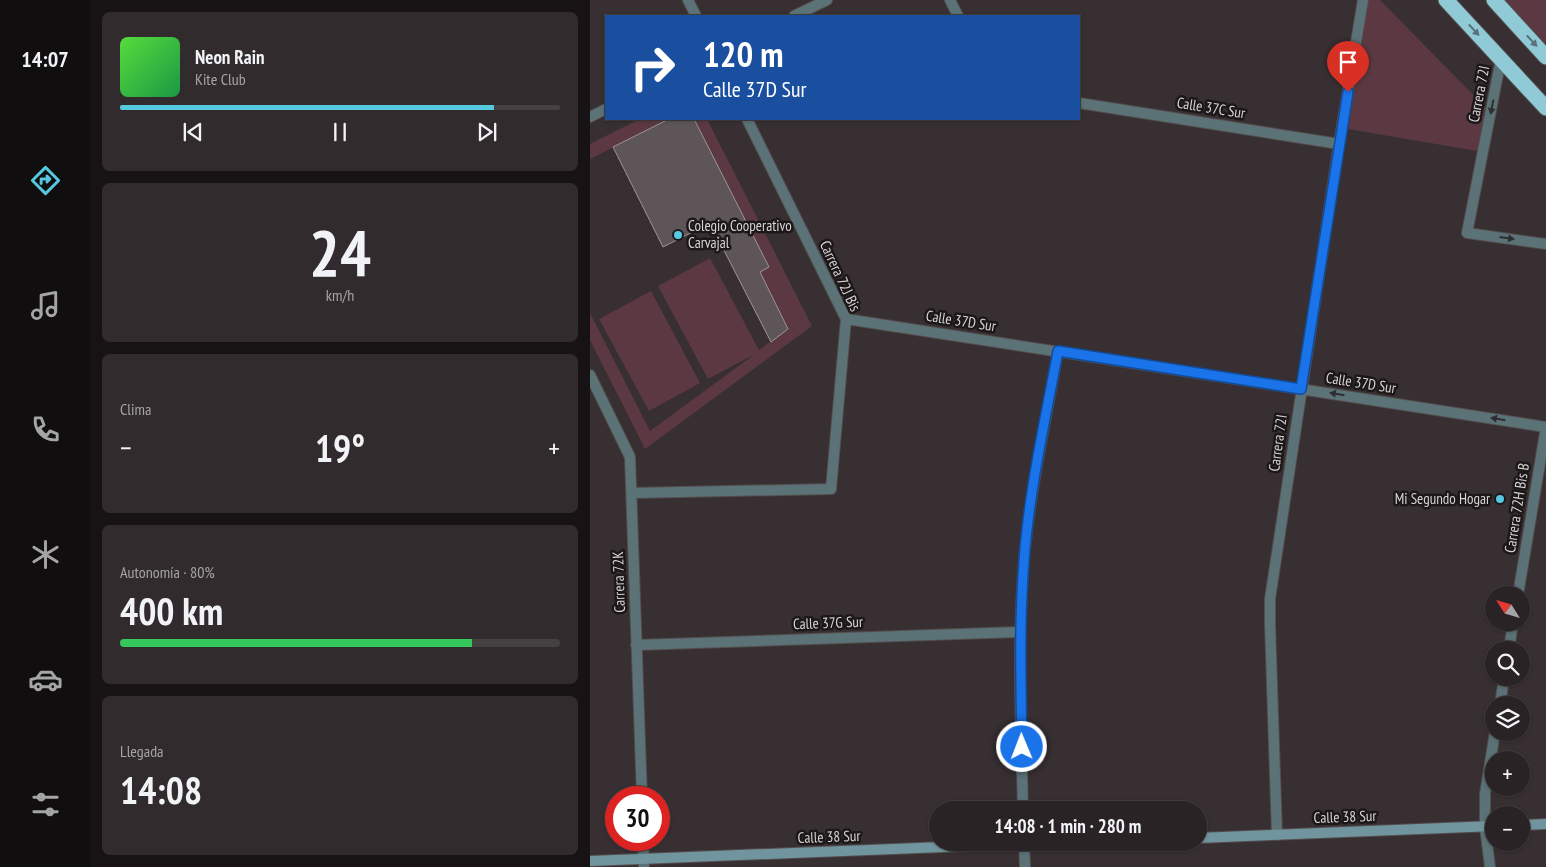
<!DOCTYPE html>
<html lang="es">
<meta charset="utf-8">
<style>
body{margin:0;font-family:"PT Sans Narrow",sans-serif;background:#312b2d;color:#f1f3f6;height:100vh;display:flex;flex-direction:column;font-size:19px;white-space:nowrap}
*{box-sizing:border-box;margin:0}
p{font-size:16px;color:#a5a4a7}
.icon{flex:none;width:28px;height:28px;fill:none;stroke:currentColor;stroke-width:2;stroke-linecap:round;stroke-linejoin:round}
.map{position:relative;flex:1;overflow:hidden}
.sheet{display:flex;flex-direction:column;gap:12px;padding:12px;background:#171314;width:500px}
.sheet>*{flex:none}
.guide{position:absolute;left:15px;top:15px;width:475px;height:105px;border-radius:0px;box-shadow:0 1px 4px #0004,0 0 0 1px #454042;background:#1a4fa0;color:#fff;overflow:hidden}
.needle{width:32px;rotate:307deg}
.fabs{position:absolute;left:895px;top:586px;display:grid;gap:10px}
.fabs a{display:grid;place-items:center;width:45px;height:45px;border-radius:50%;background:#292325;box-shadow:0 1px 4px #0004,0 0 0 1px #454042;font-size:25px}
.speed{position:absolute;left:15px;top:786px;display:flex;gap:10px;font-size:25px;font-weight:700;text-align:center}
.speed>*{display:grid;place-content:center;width:65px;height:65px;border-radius:50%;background:#292325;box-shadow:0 1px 4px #0004,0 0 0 1px #454042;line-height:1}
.speed .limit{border:8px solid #d22;background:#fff;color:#111}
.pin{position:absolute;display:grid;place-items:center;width:42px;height:42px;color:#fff;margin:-51px -21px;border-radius:50% 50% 50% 0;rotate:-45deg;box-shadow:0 0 5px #0007}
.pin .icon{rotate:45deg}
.me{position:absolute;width:55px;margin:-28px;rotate:359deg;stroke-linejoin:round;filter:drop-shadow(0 0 4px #0008)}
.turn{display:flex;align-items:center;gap:18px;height:105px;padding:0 15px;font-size:22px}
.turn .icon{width:65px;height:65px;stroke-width:2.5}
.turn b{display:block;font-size:35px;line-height:42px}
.big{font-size:38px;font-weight:600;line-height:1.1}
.sheet .tile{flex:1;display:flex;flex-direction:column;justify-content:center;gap:8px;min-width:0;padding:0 18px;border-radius:8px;background:#312b2d}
.sheet .dial{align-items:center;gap:0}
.dial b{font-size:65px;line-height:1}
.song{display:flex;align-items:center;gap:15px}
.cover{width:60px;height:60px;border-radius:8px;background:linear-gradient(135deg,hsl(110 70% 55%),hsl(140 70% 35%))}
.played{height:5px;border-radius:2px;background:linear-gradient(90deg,#56c9e0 85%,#454042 85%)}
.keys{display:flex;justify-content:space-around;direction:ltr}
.heat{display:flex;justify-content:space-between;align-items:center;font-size:28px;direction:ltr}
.charge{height:8px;border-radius:4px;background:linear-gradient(90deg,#34c759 80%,#454042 0)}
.trip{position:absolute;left:339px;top:801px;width:278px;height:50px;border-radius:25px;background:#292325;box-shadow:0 1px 4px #0004,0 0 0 1px #454042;font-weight:600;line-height:50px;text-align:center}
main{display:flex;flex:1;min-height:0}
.menu{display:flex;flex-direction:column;width:90px;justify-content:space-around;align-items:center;background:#100e0f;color:#a5a4a7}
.menu .icon{width:35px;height:35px}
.menu .active{color:#56c9e0}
.menu b{font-size:22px;color:#f1f3f6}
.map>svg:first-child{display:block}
.green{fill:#5c3942}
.building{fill:#5d5557;stroke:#9f9597}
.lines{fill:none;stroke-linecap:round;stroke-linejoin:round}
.lane-casing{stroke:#544d4e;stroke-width:12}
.street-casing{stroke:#544d4e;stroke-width:12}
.secondary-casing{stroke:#544d4e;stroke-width:12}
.highway-casing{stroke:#544d4e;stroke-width:17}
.lane{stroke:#5b7277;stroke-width:10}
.street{stroke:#5b7277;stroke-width:10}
.secondary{stroke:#71959e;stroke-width:10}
.highway{stroke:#90cad6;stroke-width:15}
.oneway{fill:#567178}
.oneway2{fill:#2c2e30}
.route-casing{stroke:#114b97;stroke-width:12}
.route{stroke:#1a73e8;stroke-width:9}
.poi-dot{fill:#56c9e0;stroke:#1c1819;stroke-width:2}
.labels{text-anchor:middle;stroke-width:5;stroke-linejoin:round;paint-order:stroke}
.street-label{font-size:15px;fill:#d8d3d4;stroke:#1c1819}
.poi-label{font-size:15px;fill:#d8d3d4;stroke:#1c1819;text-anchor:start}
</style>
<main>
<nav class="menu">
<b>14:07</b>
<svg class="icon active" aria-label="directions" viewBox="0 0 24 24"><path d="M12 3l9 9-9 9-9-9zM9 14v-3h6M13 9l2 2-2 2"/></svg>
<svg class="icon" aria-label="music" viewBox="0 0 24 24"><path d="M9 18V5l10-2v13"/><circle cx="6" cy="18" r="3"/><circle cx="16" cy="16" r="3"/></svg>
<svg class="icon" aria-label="phone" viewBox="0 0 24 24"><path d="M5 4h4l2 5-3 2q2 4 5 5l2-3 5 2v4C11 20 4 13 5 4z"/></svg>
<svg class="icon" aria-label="climate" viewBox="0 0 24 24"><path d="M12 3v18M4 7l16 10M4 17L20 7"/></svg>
<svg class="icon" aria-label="car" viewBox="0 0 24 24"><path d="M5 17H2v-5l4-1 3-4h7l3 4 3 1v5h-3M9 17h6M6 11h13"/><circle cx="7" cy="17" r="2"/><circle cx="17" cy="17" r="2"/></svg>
<svg class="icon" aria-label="filters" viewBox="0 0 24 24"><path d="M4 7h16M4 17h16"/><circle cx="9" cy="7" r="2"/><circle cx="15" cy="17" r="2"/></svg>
</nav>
<section class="sheet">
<div class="tile">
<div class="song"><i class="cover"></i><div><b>Neon Rain</b><p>Kite Club</p></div></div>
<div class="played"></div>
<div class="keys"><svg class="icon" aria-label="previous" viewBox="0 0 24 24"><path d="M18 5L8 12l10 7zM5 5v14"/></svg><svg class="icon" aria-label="pause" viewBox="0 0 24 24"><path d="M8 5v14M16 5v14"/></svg><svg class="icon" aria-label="next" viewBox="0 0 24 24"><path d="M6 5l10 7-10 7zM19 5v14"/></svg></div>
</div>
<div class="tile dial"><b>24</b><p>km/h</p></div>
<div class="tile"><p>Clima</p>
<div class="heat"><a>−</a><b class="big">19°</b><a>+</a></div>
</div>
<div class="tile"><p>Autonomía · 80%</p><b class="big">400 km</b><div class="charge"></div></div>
<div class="tile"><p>Llegada</p><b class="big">14:08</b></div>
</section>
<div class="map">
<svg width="956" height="867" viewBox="0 0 956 867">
<rect width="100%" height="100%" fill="#372f31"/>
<!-- green -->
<path class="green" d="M 773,0 L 790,0 L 901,113 L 893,152 L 752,128 Z
M 915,0 L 956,0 L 956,45 Z
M 50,119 L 79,119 L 0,159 L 0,144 Z
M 104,119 L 117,119 L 222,326 L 55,449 L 0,340 L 0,313 L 60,431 L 165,354 L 118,379 L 68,286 L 120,258 L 169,350 L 198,329 L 184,300 L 164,310 L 150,282 L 179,267 Z
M 61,291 L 110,383 L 59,411 L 9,319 Z"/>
<!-- building -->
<path class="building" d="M 79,119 L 104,119 L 179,267 L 170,272 L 198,329 L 181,342 L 120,223 L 73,247 L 23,147 Z"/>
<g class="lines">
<!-- lane casing -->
<g class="lane-casing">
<path id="lane" d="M 911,59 L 877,233 L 956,244
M 42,493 L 241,489"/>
</g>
<!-- street casing -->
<g class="street-casing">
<path id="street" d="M 98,0 L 106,16
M 360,0 L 368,16
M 204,16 L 237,0
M 489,103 L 749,144
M 0,117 L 16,109
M 157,119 L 256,319 L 241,489
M 256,319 L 956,427
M 0,375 L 40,457 L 52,798
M 928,595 L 956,427
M 46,645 L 430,632
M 919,650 L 923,622
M 910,705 L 914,678
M 433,810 C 431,727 427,643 434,560 C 440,490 456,421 468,351
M 687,835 L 680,624 L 680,599 L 749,144 L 773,0
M 53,840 L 54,867
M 434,842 L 435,867
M 900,867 L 895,827 L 895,794 L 905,732"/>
</g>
<!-- secondary casing -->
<g class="secondary-casing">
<path id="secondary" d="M 931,825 L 956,824
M 608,838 L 904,826
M 0,861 L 479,842"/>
</g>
<!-- highway casing -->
<g class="highway-casing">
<path id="highway" d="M 856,0 L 956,108
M 904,0 L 956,57"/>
</g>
<!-- lane -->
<use href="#lane" class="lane"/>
<!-- street -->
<use href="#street" class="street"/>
<!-- secondary -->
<use href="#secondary" class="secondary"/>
<!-- highway -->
<use href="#highway" class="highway"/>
</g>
<!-- one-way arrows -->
<defs><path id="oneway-solid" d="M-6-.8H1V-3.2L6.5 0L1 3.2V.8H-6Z" transform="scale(1.25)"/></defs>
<g class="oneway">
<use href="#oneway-solid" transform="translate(884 30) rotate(47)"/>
<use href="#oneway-solid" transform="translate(942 41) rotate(47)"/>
</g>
<g class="oneway2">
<use href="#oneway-solid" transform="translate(902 107) rotate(101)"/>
<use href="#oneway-solid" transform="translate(917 238) rotate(8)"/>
<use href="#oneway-solid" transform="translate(747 394) rotate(-171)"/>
<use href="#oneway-solid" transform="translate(908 419) rotate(-171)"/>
</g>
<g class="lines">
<!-- route casing -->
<g class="route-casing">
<path id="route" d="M 432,747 C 431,685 429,623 434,561 C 439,491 455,421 468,351 L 711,389 L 758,92"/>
</g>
<!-- route -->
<use href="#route" class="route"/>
</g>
<!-- markers -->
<g class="poi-dot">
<circle cx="88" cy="235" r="5"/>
<circle cx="910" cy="499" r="5"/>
</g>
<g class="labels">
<!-- street labels -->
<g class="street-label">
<text transform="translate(889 94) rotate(-79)" y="5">Carrera 72I</text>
<text transform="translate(621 108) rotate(9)" y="5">Calle 37C Sur</text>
<text transform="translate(250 276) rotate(65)" y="5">Carrera 72J Bis</text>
<text transform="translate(371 321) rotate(9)" y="5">Calle 37D Sur</text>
<text transform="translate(771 383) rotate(9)" y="5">Calle 37D Sur</text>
<text transform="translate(688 443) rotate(-82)" y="5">Carrera 72I</text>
<text transform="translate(927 508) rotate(-81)" y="5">Carrera 72H Bis B</text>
<text transform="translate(29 582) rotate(-92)" y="5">Carrera 72K</text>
<text transform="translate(238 623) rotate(-2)" y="5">Calle 37G Sur</text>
<text transform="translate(755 817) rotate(-2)" y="5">Calle 38 Sur</text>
<text transform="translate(239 837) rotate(-2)" y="5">Calle 38 Sur</text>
</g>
<!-- poi labels -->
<g class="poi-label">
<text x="98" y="231">Colegio Cooperativo<tspan x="98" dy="17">Carvajal</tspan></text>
<text x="900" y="504" text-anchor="end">Mi Segundo Hogar</text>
</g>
</g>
</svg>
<div class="fabs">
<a><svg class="needle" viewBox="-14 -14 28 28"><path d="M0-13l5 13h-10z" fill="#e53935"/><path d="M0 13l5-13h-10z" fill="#a5a4a7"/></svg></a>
<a><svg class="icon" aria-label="search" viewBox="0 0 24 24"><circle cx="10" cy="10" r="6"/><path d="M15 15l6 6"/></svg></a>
<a><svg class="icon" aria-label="layers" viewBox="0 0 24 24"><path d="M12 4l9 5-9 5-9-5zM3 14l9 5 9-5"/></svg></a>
<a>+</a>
<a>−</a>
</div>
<div class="speed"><div class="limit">30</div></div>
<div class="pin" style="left:758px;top:92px;background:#d93025"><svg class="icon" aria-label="arrive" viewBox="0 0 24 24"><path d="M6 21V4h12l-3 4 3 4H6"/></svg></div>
<svg class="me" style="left:432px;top:747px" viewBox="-20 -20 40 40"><circle r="17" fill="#1a73e8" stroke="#fff" stroke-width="3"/><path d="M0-11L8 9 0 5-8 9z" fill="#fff"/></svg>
<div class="trip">14:08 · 1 min · 280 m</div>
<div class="guide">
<div class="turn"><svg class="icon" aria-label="right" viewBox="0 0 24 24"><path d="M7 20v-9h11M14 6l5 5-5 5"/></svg><div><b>120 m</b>Calle 37D Sur</div></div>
</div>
</div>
</main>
